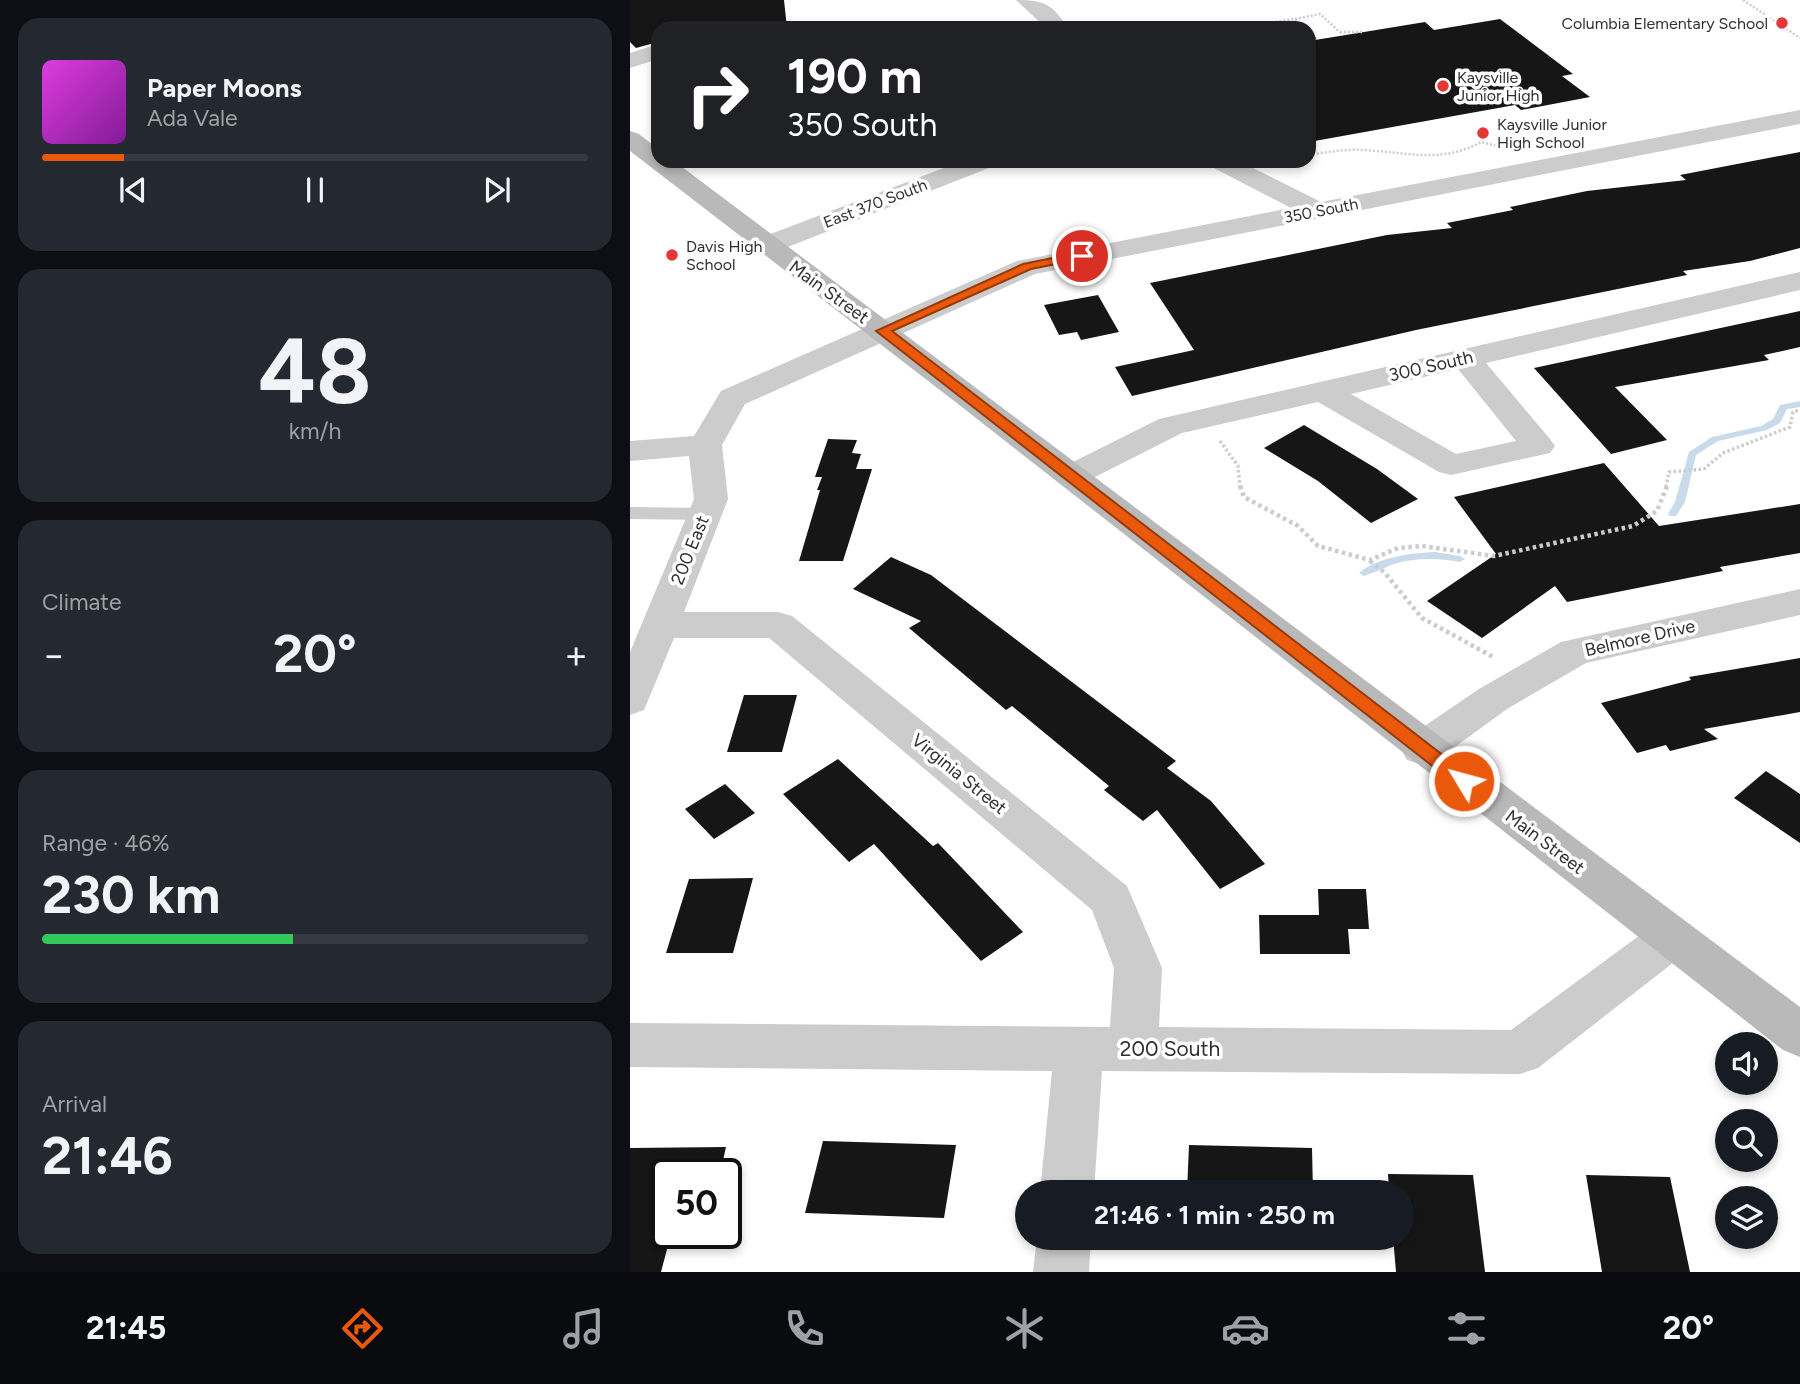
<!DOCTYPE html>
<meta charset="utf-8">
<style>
body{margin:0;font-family:Figtree,sans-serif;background:#242831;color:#f1f3f6;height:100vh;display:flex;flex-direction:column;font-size:26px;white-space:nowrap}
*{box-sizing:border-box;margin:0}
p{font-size:23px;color:#9ea1a6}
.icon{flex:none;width:38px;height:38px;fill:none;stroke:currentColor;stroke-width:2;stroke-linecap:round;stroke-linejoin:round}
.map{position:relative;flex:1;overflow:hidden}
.panel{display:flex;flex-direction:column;gap:18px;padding:18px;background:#0d0f14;width:630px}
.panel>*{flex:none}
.guide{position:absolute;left:21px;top:21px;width:665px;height:147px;border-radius:21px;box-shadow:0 4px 10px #0003;background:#202124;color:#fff;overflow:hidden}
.controls{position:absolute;left:1085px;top:1032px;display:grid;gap:14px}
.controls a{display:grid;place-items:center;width:63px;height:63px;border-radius:50%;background:#171b24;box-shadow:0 4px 10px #0003;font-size:35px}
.speed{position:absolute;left:21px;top:1158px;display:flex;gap:14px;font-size:35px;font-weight:700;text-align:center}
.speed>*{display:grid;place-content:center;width:91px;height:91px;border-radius:50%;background:#171b24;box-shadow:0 4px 10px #0003;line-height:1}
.speed .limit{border:4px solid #111;border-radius:10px;background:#fff;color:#111}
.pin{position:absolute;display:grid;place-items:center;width:60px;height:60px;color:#fff;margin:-30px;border:4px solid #fff;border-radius:50%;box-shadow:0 2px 7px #0007}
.me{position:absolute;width:77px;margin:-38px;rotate:307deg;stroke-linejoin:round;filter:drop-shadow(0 0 5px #0008)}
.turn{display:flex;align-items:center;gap:24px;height:147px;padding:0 21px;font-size:32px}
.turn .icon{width:91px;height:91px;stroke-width:2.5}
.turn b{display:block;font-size:49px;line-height:60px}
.big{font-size:52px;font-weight:700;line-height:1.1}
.panel .tile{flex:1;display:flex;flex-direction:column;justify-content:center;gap:10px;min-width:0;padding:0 24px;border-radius:21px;background:#242831}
.panel .dial{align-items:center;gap:0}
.dial b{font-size:91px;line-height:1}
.song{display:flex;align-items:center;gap:21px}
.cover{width:84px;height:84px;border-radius:10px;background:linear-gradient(135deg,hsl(300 70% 55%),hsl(290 70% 35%))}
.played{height:7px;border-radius:4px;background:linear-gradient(90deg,#ea580c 15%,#363941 15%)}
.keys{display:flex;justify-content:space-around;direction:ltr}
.heat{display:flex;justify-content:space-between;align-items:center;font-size:38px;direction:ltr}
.charge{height:10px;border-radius:5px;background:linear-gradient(90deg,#34c759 46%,#363941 0)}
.trip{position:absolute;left:385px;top:1180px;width:399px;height:70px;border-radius:35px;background:#171b24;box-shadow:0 4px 10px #0003;font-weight:700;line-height:70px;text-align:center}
.menu{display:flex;height:112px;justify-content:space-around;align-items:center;background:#090b0e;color:#9ea1a6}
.menu .icon{width:49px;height:49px}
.menu .selected{color:#ea580c}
.menu b{font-size:32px;color:#f1f3f6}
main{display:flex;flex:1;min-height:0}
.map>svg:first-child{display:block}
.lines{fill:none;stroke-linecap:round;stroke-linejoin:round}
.stream{fill:#c9dbeb;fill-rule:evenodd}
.building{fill:#161616}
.path-far2{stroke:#ccc;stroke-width:2.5;stroke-dasharray:2 2;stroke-linecap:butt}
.path-far1{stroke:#ccc;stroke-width:3.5;stroke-dasharray:2.5 2.5;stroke-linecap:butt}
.path{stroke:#ccc;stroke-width:4.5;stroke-dasharray:3.5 3.5;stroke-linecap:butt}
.service{fill:#ccc;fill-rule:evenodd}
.minor{fill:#ccc;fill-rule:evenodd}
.secondary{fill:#b9b9b9;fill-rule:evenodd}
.route{fill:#ea580c;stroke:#983908;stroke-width:2}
.poi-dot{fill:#e33834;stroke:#fff;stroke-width:2.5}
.labels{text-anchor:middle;stroke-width:7;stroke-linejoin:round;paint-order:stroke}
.far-poi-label{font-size:16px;fill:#2f2f2f;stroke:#fff;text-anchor:start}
.far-street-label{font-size:16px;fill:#2f2f2f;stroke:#fff}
.street-label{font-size:18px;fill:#2f2f2f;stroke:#fff}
.near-street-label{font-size:21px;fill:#2f2f2f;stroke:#fff}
</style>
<main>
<section class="panel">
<div class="tile">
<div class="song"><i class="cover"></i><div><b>Paper Moons</b><p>Ada Vale</p></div></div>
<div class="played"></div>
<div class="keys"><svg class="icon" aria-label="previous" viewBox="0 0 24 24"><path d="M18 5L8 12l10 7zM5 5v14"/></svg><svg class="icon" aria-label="pause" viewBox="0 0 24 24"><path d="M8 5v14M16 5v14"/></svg><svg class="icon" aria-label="next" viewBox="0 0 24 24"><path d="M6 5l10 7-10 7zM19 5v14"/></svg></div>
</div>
<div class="tile dial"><b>48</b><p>km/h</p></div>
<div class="tile"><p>Climate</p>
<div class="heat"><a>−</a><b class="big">20°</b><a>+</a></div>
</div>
<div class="tile"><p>Range · 46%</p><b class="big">230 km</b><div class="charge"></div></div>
<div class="tile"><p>Arrival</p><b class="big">21:46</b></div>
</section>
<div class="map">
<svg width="1170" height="1272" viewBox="0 0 1170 1272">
<rect width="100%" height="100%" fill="#fff"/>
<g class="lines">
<!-- stream -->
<path class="stream" d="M 1170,401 L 1170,407 L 1157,409 L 1150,423 L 1137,430 L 1088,441 L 1066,455 L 1055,502 L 1046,516 L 1040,516 L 1038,514 L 1045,502 L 1059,452 L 1082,437 L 1131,426 L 1143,419 L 1150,405 Z
M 805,552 L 830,556 L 835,559 L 830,562 C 807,558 784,557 761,565 C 752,569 743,573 734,576 L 729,573 C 748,557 781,553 805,552 Z"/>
</g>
<!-- building -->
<path class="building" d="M 0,0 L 154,0 L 157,28 L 28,28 L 28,42 L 6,48 L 0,42 Z
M 870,19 L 943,74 L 932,76 L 960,97 L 891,110 L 885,105 L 679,142 L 679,41 L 795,22 L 804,30 Z
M 1170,152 L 1170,248 L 1120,261 L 1053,271 L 1057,275 L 786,330 L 502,396 L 485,367 L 564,350 L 520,283 L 757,235 L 822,228 L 817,223 L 883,210 L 880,207 L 957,191 L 1056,180 L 1050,175 Z
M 468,295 L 489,332 L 451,340 L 447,332 L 429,335 L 414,305 Z
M 1170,311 L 1170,347 L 1134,355 L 1139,360 L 985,387 L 1037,440 L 981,454 L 904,368 Z
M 674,425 L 747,469 L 788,499 L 741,523 L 688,481 L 634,448 Z
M 198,439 L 227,440 L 222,453 L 231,454 L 226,469 L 242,469 L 213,561 L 169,561 L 190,490 L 187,490 L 192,477 L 185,477 Z
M 974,463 L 1029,526 L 1170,504 L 1170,553 L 1090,567 L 1093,571 L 937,602 L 925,586 L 852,638 L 797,601 L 866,554 L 824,497 Z
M 261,557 L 301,575 L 546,761 L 537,768 L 581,801 L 635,864 L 590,889 L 527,810 L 513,821 L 474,790 L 479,786 L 382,706 L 376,710 L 279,628 L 291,621 L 223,589 Z
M 1170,658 L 1170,712 L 1074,729 L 1088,739 L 1040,751 L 1036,745 L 1007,753 L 971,703 L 1061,680 L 1059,677 Z
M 114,695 L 167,695 L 152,752 L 97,752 Z
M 208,759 L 303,846 L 308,843 L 393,932 L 351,961 L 244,844 L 219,862 L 153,794 Z
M 1136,771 L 1170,794 L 1170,843 L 1104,798 Z
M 95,784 L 125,813 L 84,839 L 55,809 Z
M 123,878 L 103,953 L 36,953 L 59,879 Z
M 688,889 L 736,889 L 739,929 L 718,929 L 720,954 L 630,954 L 629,915 L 689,915 Z
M 193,1141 L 326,1145 L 314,1218 L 175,1213 Z
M 559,1145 L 682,1148 L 683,1192 L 557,1192 Z
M 96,1147 L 90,1174 L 37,1174 L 37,1234 L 41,1234 L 31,1272 L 0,1272 L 0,1148 Z
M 758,1174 L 843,1175 L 855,1272 L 766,1272 L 763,1237 L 772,1237 L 772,1192 L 759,1192 Z
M 956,1175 L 1040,1177 L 1060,1272 L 972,1272 Z"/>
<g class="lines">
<!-- path-far2 -->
<path class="path-far2" d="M 1113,0 L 1170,38
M 665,19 L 690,14 L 713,35
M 460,28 L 480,27
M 481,28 L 520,22
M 502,28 L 523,25 L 520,22
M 606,28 L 664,19 L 674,28
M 679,32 L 687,40
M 710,32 L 733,32
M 679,155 C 697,152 715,149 733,150 C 776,152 812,164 851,142 L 867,146"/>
<!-- path-far1 -->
<path class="path-far1" d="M 590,441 L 608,466 L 610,487
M 1036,487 L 1039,472 L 1074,469 L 1093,453 L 1160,427 L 1163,412 L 1170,410"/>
<!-- path -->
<path class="path" d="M 610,486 L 614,497 L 668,526 L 688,546 L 740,560 L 768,548 L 792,546 L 864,556 L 1003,526 L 1027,511 L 1037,486
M 740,561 L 755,573 L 792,618 L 865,658"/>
<!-- service -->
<path class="service" d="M 0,507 L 75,508 L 85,514 L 75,520 L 0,519 Z"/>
<!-- minor -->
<path class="minor" d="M 386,0 C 415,0 422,4 438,28 L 416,28 Z
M 28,44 L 28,59 L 0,68 L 0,53 Z
M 1170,110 L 1170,124 L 405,274 L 115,404 L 92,445 L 98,499 L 54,612 L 148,612 L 162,616 L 497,886 L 532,968 L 529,1027 L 881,1030 L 1025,924 L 1041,918 L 1057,924 L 1064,938 L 1057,952 L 908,1068 L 890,1074 L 472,1071 L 464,1192 L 410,1192 L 422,1071 L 0,1067 L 0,1023 L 480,1027 L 484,968 L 462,910 L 139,638 L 44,638 L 14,710 L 0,715 L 0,652 L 64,499 L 59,456 L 0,461 L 0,441 L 64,436 L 91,391 L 387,261 L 661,208 L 580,166 L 576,161 L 609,161 L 691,202 Z
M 332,161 L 368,161 L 364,166 L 145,252 L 135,254 L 125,252 L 121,246 L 125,240 Z
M 1170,272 L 1170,290 L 856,363 L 920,439 L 925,446 L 920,453 L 821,475 L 809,472 L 688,402 L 552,433 L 453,483 L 441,487 L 429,483 L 424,476 L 429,469 L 529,419 ZM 828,369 L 886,441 L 826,454 L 721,394 Z
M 1170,589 L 1170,615 L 956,663 L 877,709 L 807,760 L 792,765 L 777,760 L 771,749 L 777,738 L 849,689 L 931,642 Z
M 407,1237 L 461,1237 L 459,1272 L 403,1272 Z"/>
<!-- secondary -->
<path class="secondary" d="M 0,131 L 9,134 L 28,149 L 28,161 L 44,161 L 1170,1007 L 1170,1057 L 1153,1050 L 328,404 L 0,151 Z"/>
</g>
<!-- route -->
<path class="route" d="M 452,252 L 457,253 L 457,258 L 401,269 L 262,331 L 840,776 L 843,781 L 840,786 L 828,786 L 246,331 L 393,264 Z"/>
<!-- markers -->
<g class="poi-dot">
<circle cx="1152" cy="23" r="7"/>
<circle cx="813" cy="86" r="7"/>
<circle cx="853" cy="133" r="7"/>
<circle cx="42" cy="255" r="7"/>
</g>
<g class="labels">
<!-- far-poi labels -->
<g class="far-poi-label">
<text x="1138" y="29" text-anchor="end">Columbia Elementary School</text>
<text x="827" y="83">Kaysville<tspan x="827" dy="18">Junior High</tspan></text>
<text x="867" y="130">Kaysville Junior<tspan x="867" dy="18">High School</tspan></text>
<text x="56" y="252">Davis High<tspan x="56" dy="18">School</tspan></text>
</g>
<!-- far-street labels -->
<g class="far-street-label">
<text transform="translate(245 203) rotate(-21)" y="6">East 370 South</text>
<text transform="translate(691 210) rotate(-11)" y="6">350 South</text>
</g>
<!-- street labels -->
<g class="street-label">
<text transform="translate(199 292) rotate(36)" y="6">Main Street</text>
<text transform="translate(801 366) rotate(-13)" y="6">300 South</text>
<text transform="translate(60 550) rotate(-68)" y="6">200 East</text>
<text transform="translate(1010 638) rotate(-13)" y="6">Belmore Drive</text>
<text transform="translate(329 774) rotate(39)" y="6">Virginia Street</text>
<text transform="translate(915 842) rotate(37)" y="6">Main Street</text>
</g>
<!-- near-street labels -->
<g class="near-street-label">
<text x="540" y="1056">200 South</text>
</g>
</g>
</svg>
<div class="controls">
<a><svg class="icon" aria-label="sound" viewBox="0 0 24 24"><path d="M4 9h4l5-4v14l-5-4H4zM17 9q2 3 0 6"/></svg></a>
<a><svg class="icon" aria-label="search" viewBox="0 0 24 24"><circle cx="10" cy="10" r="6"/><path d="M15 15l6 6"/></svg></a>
<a><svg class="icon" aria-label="layers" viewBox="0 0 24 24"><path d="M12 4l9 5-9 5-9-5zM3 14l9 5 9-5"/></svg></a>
</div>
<div class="speed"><div class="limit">50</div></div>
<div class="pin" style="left:452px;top:256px;background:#d93025"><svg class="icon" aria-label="arrive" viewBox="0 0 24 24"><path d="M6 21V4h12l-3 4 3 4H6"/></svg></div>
<svg class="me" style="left:834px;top:781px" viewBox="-20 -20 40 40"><circle r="17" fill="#ea580c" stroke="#fff" stroke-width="3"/><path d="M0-11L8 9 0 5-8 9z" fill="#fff"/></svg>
<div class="trip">21:46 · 1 min · 250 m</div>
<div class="guide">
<div class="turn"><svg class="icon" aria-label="right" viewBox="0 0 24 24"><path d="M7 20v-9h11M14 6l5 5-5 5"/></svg><div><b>190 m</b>350 South</div></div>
</div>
</div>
</main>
<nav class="menu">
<b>21:45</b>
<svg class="icon selected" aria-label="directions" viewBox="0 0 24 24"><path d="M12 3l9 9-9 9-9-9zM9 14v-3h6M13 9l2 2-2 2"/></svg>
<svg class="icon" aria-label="music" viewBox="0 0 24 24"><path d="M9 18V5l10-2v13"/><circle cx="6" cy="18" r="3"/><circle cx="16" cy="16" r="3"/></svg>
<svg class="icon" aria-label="phone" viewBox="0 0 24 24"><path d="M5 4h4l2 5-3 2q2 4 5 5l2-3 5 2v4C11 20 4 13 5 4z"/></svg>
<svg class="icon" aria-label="climate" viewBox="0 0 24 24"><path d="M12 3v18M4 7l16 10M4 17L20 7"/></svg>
<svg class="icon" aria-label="car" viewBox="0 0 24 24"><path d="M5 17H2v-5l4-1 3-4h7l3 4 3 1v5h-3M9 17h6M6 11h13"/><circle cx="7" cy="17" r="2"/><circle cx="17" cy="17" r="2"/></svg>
<svg class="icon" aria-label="filters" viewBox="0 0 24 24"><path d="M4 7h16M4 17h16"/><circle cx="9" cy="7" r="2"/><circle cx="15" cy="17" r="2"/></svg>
<b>20°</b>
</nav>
